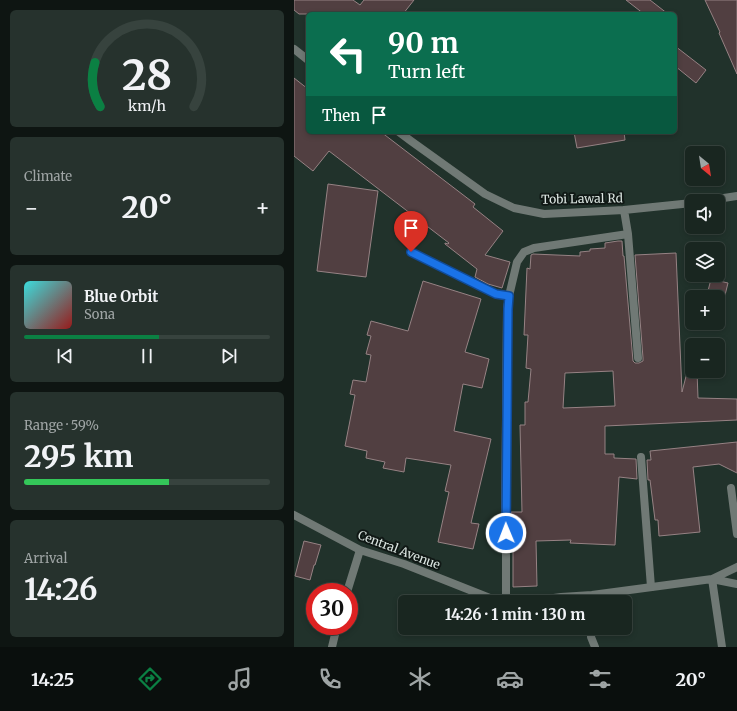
<!DOCTYPE html>
<meta charset="utf-8">
<style>
body{margin:0;font-family:Merriweather,serif;background:#26322d;color:#f1f3f6;height:100vh;display:flex;flex-direction:column;font-size:15px;white-space:nowrap}
*{box-sizing:border-box;margin:0}
p{font-size:13px;color:#9fa5a5}
.icon{flex:none;width:22px;height:22px;fill:none;stroke:currentColor;stroke-width:2;stroke-linecap:round;stroke-linejoin:round}
.map{position:relative;flex:1;overflow:hidden}
.sheet{display:flex;flex-direction:column;gap:10px;padding:10px;background:#0e1512;width:294px}
.sheet>*{flex:none}
.guide{position:absolute;left:12px;top:12px;width:371px;height:122px;border-radius:6px;box-shadow:0 2px 6px #0003,0 0 0 1px #37433e;background:#0b6e4f;color:#fff;overflow:hidden}
.needle{width:26px;rotate:150deg}
.buttons{position:absolute;left:391px;top:146px;display:grid;gap:8px}
.buttons a{display:grid;place-items:center;width:40px;height:40px;border-radius:6px;background:#192620;box-shadow:0 2px 6px #0003,0 0 0 1px #37433e;font-size:20px}
.speed{position:absolute;left:12px;top:583px;display:flex;gap:8px;font-size:20px;font-weight:700;text-align:center}
.speed>*{display:grid;place-content:center;width:52px;height:52px;border-radius:50%;background:#192620;box-shadow:0 2px 6px #0003,0 0 0 1px #37433e;line-height:1}
.speed .limit{border:6px solid #d22;background:#fff;color:#111}
.pin{position:absolute;display:grid;place-items:center;width:34px;height:34px;color:#fff;margin:-41px -17px;border-radius:50% 50% 50% 0;rotate:-45deg;box-shadow:0 0 4px #0007}
.pin .icon{rotate:45deg}
.me{position:absolute;width:44px;margin:-22px;rotate:359deg;stroke-linejoin:round;filter:drop-shadow(0 0 3px #0008)}
.turn{display:flex;align-items:center;gap:14px;height:84px;padding:0 16px;font-size:18px}
.turn .icon{width:52px;height:52px;stroke-width:2.5}
.turn b{display:block;font-size:28px;line-height:34px}
.then{display:flex;align-items:center;height:38px;padding:0 16px;background:#0003;gap:8px;font-size:15px}
.big{font-size:30px;font-weight:700;line-height:1.1}
.sheet .tile{flex:1;display:flex;flex-direction:column;justify-content:center;gap:6px;min-width:0;padding:0 14px;border-radius:6px;background:#26322d}
.sheet .dial{align-items:center;gap:0}
.dial svg{height:104px;overflow:visible;fill:none;stroke:#37433e;stroke-width:7;stroke-linecap:round;text-anchor:middle}
.dial text{fill:#f1f3f6;stroke:none}
.song{display:flex;align-items:center;gap:12px}
.cover{width:48px;height:48px;border-radius:6px;background:linear-gradient(135deg,hsl(180 70% 55%),hsl(0 70% 35%))}
.played{height:4px;border-radius:2px;background:linear-gradient(90deg,#0b8043 55%,#37433e 55%)}
.keys{display:flex;justify-content:space-around;direction:ltr}
.heat{display:flex;justify-content:space-between;align-items:center;font-size:22px;direction:ltr}
.charge{height:6px;border-radius:3px;background:linear-gradient(90deg,#34c759 59%,#37433e 0)}
.trip{position:absolute;left:104px;top:595px;width:234px;height:40px;border-radius:6px;background:#192620;box-shadow:0 2px 6px #0003,0 0 0 1px #37433e;font-weight:700;line-height:40px;text-align:center}
.tab-bar{display:flex;height:64px;justify-content:space-around;align-items:center;background:#0a0f0d;color:#9fa5a5}
.tab-bar .icon{width:28px;height:28px}
.tab-bar .active{color:#0b8043}
.tab-bar b{font-size:18px;color:#f1f3f6}
main{display:flex;flex:1;min-height:0}
.map>svg:first-child{display:block}
.building{fill:#513f41;stroke:#968284;fill-rule:evenodd}
.lines{fill:none;stroke-linecap:round;stroke-linejoin:round}
.service{stroke:#707975;stroke-width:8}
.minor{stroke:#707975;stroke-width:8}
.route-casing{stroke:#114b97;stroke-width:10}
.route{stroke:#1a73e8;stroke-width:7}
.labels{text-anchor:middle;stroke-width:4;stroke-linejoin:round;paint-order:stroke}
.street-label{font-size:12px;fill:#dbe5e1;stroke:#101815}
</style>
<main>
<section class="sheet">
<div class="tile dial"><svg viewBox="0 0 100 80">
<path d="M14 69A42 42 0 1 1 86 69"/>
<path d="M14 69A42 42 0 0 1 10 35" stroke="#0b8043"/>
<text x="50" y="56" font-size="32" font-weight="700">28</text>
<text x="50" y="72" font-size="11">km/h</text>
</svg></div>
<div class="tile"><p>Climate</p>
<div class="heat"><a>−</a><b class="big">20°</b><a>+</a></div>
</div>
<div class="tile">
<div class="song"><i class="cover"></i><div><b>Blue Orbit</b><p>Sona</p></div></div>
<div class="played"></div>
<div class="keys"><svg class="icon" aria-label="previous" viewBox="0 0 24 24"><path d="M18 5L8 12l10 7zM5 5v14"/></svg><svg class="icon" aria-label="pause" viewBox="0 0 24 24"><path d="M8 5v14M16 5v14"/></svg><svg class="icon" aria-label="next" viewBox="0 0 24 24"><path d="M6 5l10 7-10 7zM19 5v14"/></svg></div>
</div>
<div class="tile"><p>Range · 59%</p><b class="big">295 km</b><div class="charge"></div></div>
<div class="tile"><p>Arrival</p><b class="big">14:26</b></div>
</section>
<div class="map">
<svg width="443" height="647" viewBox="0 0 443 647">
<rect width="100%" height="100%" fill="#21322b"/>
<!-- building -->
<path class="building" d="M 0,0 L 59,0 L 66,5 L 70,0 L 120,0 L 109,14 L 5,14 L 0,10 Z
M 332,0 L 356,0 L 374,14 L 350,14 Z
M 411,0 L 443,0 L 443,74 L 425,33 L 426,32 Z
M 381,46 L 412,70 L 402,83 L 381,66 Z
M 0,78 L 14,89 L 14,132 L 87,132 L 181,204 L 179,207 L 209,231 L 191,255 L 216,262 L 208,288 L 194,284 L 181,277 L 183,269 L 151,244 L 151,243 L 154,244 L 155,243 L 35,151 L 19,171 L 0,156 Z
M 280,132 L 330,132 L 331,140 L 283,148 Z
M 34,184 L 84,191 L 72,277 L 23,271 Z
M 324,241 L 328,241 L 329,256 L 330,256 L 339,361 L 341,363 L 345,363 L 349,361 L 349,358 L 341,255 L 382,253 L 388,392 L 398,353 L 398,371 L 403,371 L 404,398 L 443,399 L 443,420 L 311,426 L 311,454 L 320,454 L 320,458 L 342,459 L 343,479 L 325,477 L 321,545 L 276,543 L 277,540 L 242,541 L 243,586 L 219,587 L 219,542 L 217,542 L 217,512 L 228,512 L 226,425 L 231,425 L 231,402 L 234,402 L 237,369 L 232,368 L 234,335 L 230,335 L 233,268 L 236,269 L 237,255 L 239,254 L 286,256 L 286,252 L 296,251 L 296,249 L 311,248 L 311,243 ZM 319,371 L 321,406 L 269,408 L 271,373 Z
M 417,279 L 434,283 L 430,299 L 413,295 Z
M 129,281 L 187,299 L 171,352 L 195,359 L 188,388 L 169,384 L 160,431 L 197,439 L 177,523 L 185,524 L 179,549 L 144,542 L 155,492 L 151,491 L 157,465 L 112,458 L 110,472 L 89,468 L 91,462 L 72,458 L 73,451 L 51,446 L 61,395 L 56,394 L 59,380 L 72,382 L 77,355 L 72,354 L 77,336 L 73,335 L 77,321 L 114,331 Z
M 443,442 L 443,473 L 425,464 L 399,467 L 406,532 L 365,536 L 364,520 L 361,520 L 356,480 L 354,480 L 353,460 L 357,460 L 356,451 Z
M 10,541 L 27,545 L 21,565 L 20,565 L 16,580 L 1,576 Z"/>
<g class="lines">
<!-- service -->
<path class="service" d="M 347,457 L 357,587
M 437,488 L 443,534
M 297,628 L 297,637 L 301,647"/>
<!-- minor -->
<path class="minor" d="M 0,49 L 14,60
M 105,132 L 117,141 L 191,194 L 220,208 L 250,214 L 330,210 L 398,203
M 410,201 L 443,196
M 330,210 L 334,234 L 344,358
M 117,252 L 202,294 L 215,296 L 213,309 L 211,522 L 212,556 L 212,602
M 215,296 L 223,262 L 230,252 L 240,248 L 334,234
M 0,515 L 66,550 L 110,564 L 206,602
M 418,579 L 428,647
M 418,579 L 443,584
M 53,592 L 66,550
M 231,602 L 267,597 L 298,595 L 418,579 L 443,567
M 38,647 L 43,626"/>
</g>
<g class="lines">
<!-- route casing -->
<g class="route-casing">
<path id="route" d="M 117,252 L 202,294 L 215,296 L 214,309 L 212,533"/>
</g>
<!-- route -->
<use href="#route" class="route"/>
</g>
<g class="labels">
<!-- street labels -->
<g class="street-label">
<text transform="translate(288 199) rotate(-1)" y="4">Tobi Lawal Rd</text>
<text transform="translate(105 550) rotate(21)" y="4">Central Avenue</text>
</g>
</g>
</svg>
<div class="buttons">
<a><svg class="needle" viewBox="-14 -14 28 28"><path d="M0-13l5 13h-10z" fill="#e53935"/><path d="M0 13l5-13h-10z" fill="#9fa5a5"/></svg></a>
<a><svg class="icon" aria-label="sound" viewBox="0 0 24 24"><path d="M4 9h4l5-4v14l-5-4H4zM17 9q2 3 0 6"/></svg></a>
<a><svg class="icon" aria-label="layers" viewBox="0 0 24 24"><path d="M12 4l9 5-9 5-9-5zM3 14l9 5 9-5"/></svg></a>
<a>+</a>
<a>−</a>
</div>
<div class="speed"><div class="limit">30</div></div>
<div class="pin" style="left:117px;top:252px;background:#d93025"><svg class="icon" aria-label="arrive" viewBox="0 0 24 24"><path d="M6 21V4h12l-3 4 3 4H6"/></svg></div>
<svg class="me" style="left:212px;top:533px" viewBox="-20 -20 40 40"><circle r="17" fill="#1a73e8" stroke="#fff" stroke-width="3"/><path d="M0-11L8 9 0 5-8 9z" fill="#fff"/></svg>
<div class="trip">14:26 · 1 min · 130 m</div>
<div class="guide">
<div class="turn"><svg class="icon" aria-label="left" viewBox="0 0 24 24"><path d="M17 20v-9H6M10 6l-5 5 5 5"/></svg><div><b>90 m</b>Turn left</div></div>
<div class="then">Then<svg class="icon" aria-label="arrive" viewBox="0 0 24 24"><path d="M6 21V4h12l-3 4 3 4H6"/></svg></div>
</div>
</div>
</main>
<nav class="tab-bar">
<b>14:25</b>
<svg class="icon active" aria-label="directions" viewBox="0 0 24 24"><path d="M12 3l9 9-9 9-9-9zM9 14v-3h6M13 9l2 2-2 2"/></svg>
<svg class="icon" aria-label="music" viewBox="0 0 24 24"><path d="M9 18V5l10-2v13"/><circle cx="6" cy="18" r="3"/><circle cx="16" cy="16" r="3"/></svg>
<svg class="icon" aria-label="phone" viewBox="0 0 24 24"><path d="M5 4h4l2 5-3 2q2 4 5 5l2-3 5 2v4C11 20 4 13 5 4z"/></svg>
<svg class="icon" aria-label="climate" viewBox="0 0 24 24"><path d="M12 3v18M4 7l16 10M4 17L20 7"/></svg>
<svg class="icon" aria-label="car" viewBox="0 0 24 24"><path d="M5 17H2v-5l4-1 3-4h7l3 4 3 1v5h-3M9 17h6M6 11h13"/><circle cx="7" cy="17" r="2"/><circle cx="17" cy="17" r="2"/></svg>
<svg class="icon" aria-label="filters" viewBox="0 0 24 24"><path d="M4 7h16M4 17h16"/><circle cx="9" cy="7" r="2"/><circle cx="15" cy="17" r="2"/></svg>
<b>20°</b>
</nav>
